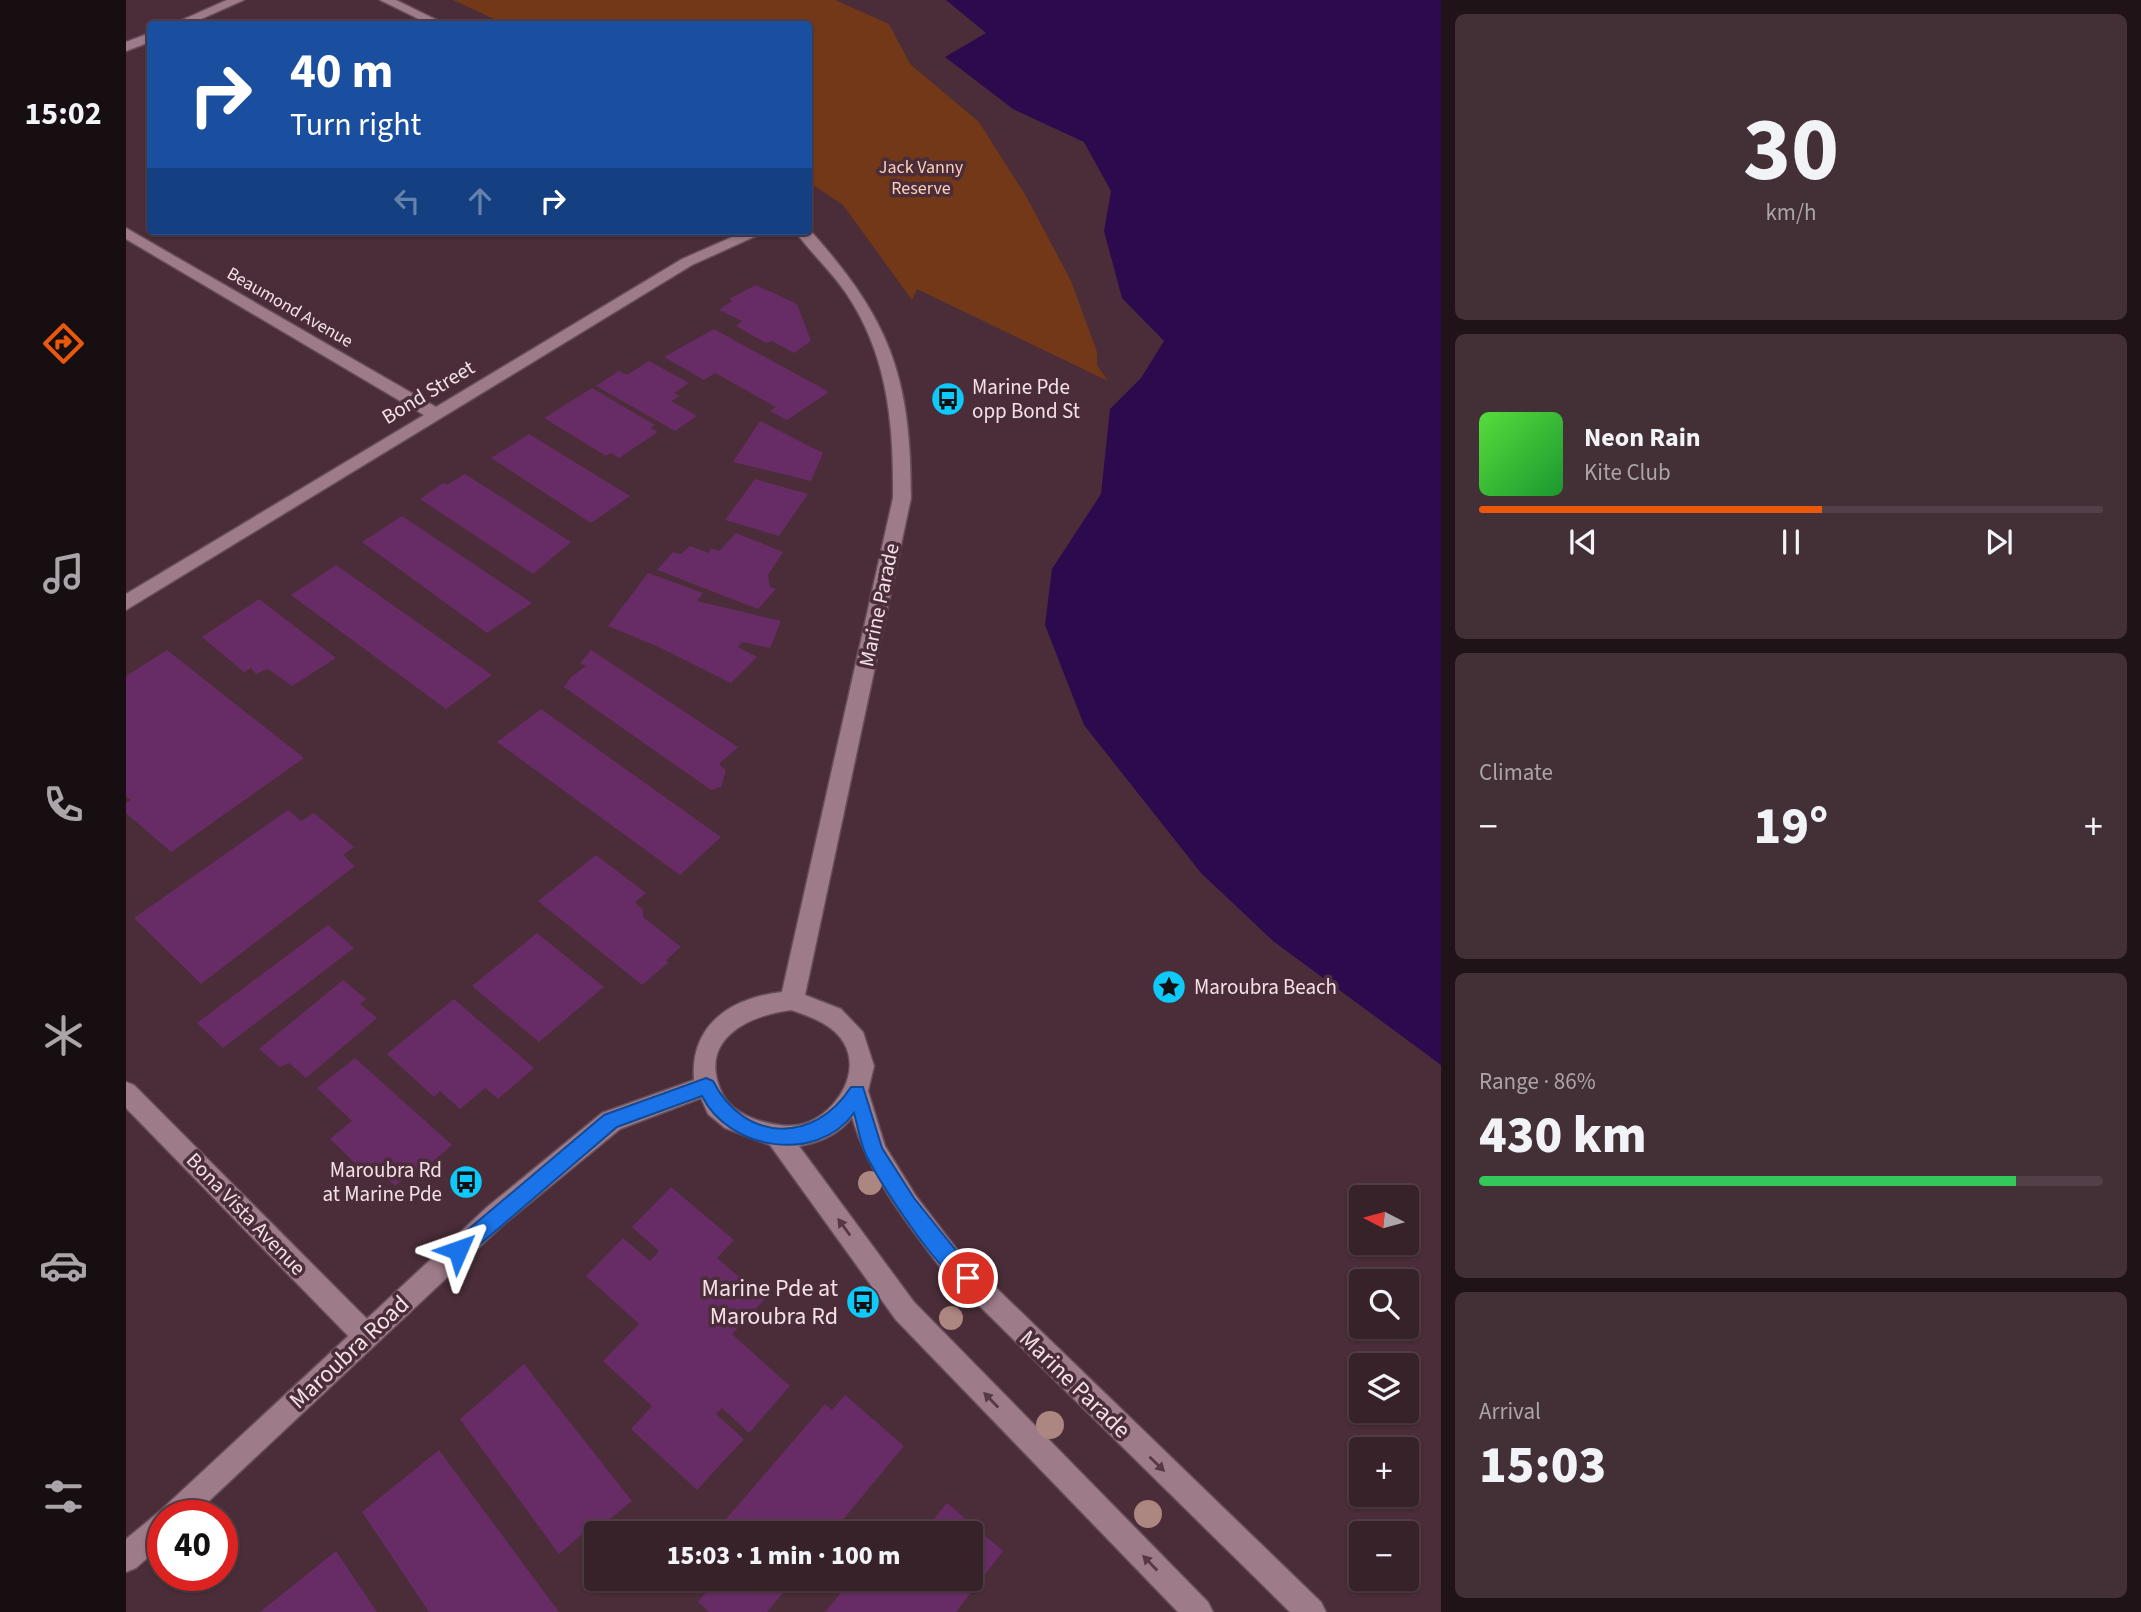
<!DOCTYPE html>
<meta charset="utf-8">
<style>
body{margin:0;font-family:"Source Sans 3",sans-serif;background:#432f36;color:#f1f3f6;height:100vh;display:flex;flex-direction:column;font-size:26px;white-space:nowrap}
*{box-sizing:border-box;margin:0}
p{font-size:23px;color:#aba4a8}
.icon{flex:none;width:38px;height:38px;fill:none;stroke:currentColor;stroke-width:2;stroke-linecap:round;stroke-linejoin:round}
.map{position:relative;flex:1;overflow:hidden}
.side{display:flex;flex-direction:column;gap:14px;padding:14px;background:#1f1317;width:700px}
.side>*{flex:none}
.guide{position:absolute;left:21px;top:21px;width:665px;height:214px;border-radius:7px;box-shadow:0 2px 5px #0004,0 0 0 2px #523f47;background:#1a4fa0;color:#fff;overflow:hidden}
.needle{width:46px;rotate:276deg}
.fabs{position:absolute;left:1223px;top:1185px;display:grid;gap:14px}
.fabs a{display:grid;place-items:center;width:70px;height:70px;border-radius:7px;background:#38222a;box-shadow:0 2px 5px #0004,0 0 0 2px #523f47;font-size:35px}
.speed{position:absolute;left:21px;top:1500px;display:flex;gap:14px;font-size:35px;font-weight:700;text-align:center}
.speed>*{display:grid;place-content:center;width:91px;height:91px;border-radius:50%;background:#38222a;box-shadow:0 2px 5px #0004,0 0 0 2px #523f47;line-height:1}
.speed .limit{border:10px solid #d22;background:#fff;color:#111}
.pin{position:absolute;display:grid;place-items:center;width:60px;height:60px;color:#fff;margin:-30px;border:4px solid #fff;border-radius:50%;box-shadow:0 2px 7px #0007}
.me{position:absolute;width:77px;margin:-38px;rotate:47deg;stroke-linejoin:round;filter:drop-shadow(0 0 5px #0008)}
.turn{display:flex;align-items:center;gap:24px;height:147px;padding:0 28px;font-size:32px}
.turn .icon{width:91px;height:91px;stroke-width:2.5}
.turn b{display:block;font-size:49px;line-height:60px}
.lanes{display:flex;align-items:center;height:66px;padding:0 28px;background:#0003;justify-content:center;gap:35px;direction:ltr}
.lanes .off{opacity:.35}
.big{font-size:52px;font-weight:800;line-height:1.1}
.side .tile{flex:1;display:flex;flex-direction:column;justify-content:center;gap:10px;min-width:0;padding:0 24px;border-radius:10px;background:#432f36}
.side .dial{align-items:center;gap:0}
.dial b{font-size:91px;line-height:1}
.song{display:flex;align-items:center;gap:21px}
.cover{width:84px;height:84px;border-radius:10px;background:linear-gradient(135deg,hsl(110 70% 55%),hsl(130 70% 35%))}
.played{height:7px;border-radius:4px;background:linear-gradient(90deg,#ea580c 55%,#523f47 55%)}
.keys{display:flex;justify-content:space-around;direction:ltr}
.heat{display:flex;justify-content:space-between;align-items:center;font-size:38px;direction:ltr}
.charge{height:10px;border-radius:5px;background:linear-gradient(90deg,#34c759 86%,#523f47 0)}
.trip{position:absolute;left:458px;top:1521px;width:399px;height:70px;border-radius:7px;background:#38222a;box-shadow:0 2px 5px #0004,0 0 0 2px #523f47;font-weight:800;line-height:70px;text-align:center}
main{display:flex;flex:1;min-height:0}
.tabs{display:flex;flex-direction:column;width:126px;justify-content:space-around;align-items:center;background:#160e11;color:#aba4a8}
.tabs .icon{width:49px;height:49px}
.tabs .on{color:#ea580c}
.tabs b{font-size:32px;color:#f1f3f6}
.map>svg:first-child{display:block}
.green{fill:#733818}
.water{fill:#2d094e}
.building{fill:#672c66}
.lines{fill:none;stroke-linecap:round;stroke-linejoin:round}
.minor-casing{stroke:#664d58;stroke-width:3}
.tertiary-casing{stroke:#664d58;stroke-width:3}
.minor{fill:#9d7b88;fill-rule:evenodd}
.tertiary{fill:#9d7b88;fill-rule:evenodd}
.tree{fill:#ac8680}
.oneway{fill:#563944}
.route{fill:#1a73e8;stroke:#114b97;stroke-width:2}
.labels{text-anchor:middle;stroke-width:7;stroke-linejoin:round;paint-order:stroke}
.far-park-label{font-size:18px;fill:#fccfba;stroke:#4a2d38}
.far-street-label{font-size:18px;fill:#f4e1e7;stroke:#4a2d38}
.poi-label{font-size:21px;fill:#f4e1e7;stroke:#4a2d38;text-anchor:start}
.street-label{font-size:21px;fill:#f4e1e7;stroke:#4a2d38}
.near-poi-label{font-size:24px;fill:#f4e1e7;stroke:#4a2d38;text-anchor:end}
.near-street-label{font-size:24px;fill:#f4e1e7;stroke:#4a2d38}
</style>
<main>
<nav class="tabs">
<b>15:02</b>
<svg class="icon on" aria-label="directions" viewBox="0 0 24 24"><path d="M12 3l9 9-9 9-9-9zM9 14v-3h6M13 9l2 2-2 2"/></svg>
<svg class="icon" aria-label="music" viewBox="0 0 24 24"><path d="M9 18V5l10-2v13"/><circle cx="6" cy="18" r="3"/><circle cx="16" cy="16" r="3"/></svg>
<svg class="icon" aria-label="phone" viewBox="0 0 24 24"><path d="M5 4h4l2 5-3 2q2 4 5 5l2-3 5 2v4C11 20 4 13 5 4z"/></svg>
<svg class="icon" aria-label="climate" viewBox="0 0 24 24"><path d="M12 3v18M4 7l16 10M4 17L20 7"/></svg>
<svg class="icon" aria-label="car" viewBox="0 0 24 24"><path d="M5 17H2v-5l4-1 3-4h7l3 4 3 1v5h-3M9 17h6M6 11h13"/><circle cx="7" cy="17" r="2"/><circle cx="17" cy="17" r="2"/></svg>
<svg class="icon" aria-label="filters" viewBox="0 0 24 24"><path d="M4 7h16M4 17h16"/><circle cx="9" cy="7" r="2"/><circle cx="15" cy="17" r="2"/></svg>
</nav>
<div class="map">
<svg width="1315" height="1612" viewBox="0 0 1315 1612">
<rect width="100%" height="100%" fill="#4a2d38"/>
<!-- green -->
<path class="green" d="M 327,0 L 709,0 L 763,24 L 784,64 L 853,122 L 901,198 L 945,281 L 971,352 L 971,365 L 982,381 L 791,289 L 786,300 L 717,205 L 683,182 L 682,24 L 379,24 Z"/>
<!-- water -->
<path class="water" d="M 820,0 L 1315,0 L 1315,1065 L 1147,941 L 1075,873 L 958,725 L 919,625 L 926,569 L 975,494 L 984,409 L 1015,378 L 1038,341 L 996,298 L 978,231 L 985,191 L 958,142 L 887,109 L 819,57 L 860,33 Z"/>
<!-- building -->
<path class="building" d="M 630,285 L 671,304 L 685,341 L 668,353 L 646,341 L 640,343 L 610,326 L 616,321 L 593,310 L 606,301 L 603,299 Z
M 588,329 L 703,392 L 661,420 L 644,411 L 650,407 L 589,373 L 578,380 L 538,357 Z
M 523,361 L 563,383 L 548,393 L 554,396 L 545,401 L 571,416 L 549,431 L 470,386 L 493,371 L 501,375 Z
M 466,388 L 529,425 L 524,428 L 532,432 L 493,458 L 485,453 L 480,456 L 418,418 Z
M 634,421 L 697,453 L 685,481 L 607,462 Z
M 403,434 L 504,496 L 465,523 L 365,458 Z
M 339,474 L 445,542 L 407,574 L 294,499 L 317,483 L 321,485 Z
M 629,479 L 682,494 L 653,536 L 599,520 Z
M 276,516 L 406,603 L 361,633 L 236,542 Z
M 610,533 L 657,552 L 642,575 L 644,587 L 650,589 L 632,609 L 531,570 L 547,552 L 555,554 L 564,546 L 583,553 L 585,548 L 593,551 Z
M 210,565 L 366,675 L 320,709 L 165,595 Z
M 522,573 L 577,593 L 571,601 L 655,621 L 644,648 L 616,642 L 612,647 L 631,657 L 605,683 L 533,647 L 482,626 Z
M 133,599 L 210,658 L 166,686 L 142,669 L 130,674 L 125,668 L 118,672 L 76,637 Z
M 41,650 L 178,758 L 45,852 L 0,813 L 0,803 L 5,800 L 0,796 L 0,676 Z
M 465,650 L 612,747 L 593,764 L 600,770 L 595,787 L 585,790 L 438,687 L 445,677 L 460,666 L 454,663 Z
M 415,709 L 595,837 L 554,875 L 371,742 Z
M 162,810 L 175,821 L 188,813 L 228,847 L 217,855 L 229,866 L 75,984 L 8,918 Z
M 470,855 L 520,893 L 509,902 L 517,910 L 517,917 L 555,947 L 540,960 L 542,963 L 516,985 L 412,901 Z
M 202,925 L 228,948 L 97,1048 L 71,1023 Z
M 411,933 L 478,987 L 413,1042 L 346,986 Z
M 217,980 L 240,999 L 234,1004 L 251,1018 L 180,1078 L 163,1063 L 154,1067 L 133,1049 Z
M 328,999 L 408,1068 L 372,1099 L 359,1088 L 334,1109 L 314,1091 L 308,1097 L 261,1054 Z
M 229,1058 L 326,1145 L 295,1172 L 290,1168 L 269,1186 L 246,1165 L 236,1170 L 204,1139 L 226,1121 L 191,1088 Z
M 545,1187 L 608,1240 L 591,1258 L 639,1299 L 606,1334 L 664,1386 L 623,1433 L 596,1408 L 590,1414 L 618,1439 L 571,1490 L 505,1429 L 526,1406 L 477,1361 L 513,1324 L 460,1276 L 497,1238 L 524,1261 L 533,1251 L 506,1227 Z
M 398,1364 L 506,1501 L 474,1527 L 470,1522 L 433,1554 L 334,1419 Z
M 719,1395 L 778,1446 L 706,1533 L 588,1533 L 699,1404 L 706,1410 Z
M 313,1450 L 433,1612 L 303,1612 L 236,1512 Z
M 821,1503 L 877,1551 L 830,1612 L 699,1612 L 727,1578 L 845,1578 L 845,1533 L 797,1533 Z
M 210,1551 L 251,1612 L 134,1612 Z
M 581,1578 L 669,1578 L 641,1612 L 583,1612 L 572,1602 L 587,1584 Z"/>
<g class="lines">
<!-- minor casing -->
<g class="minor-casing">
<path id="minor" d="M 101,0 L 118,0 L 64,24 L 47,24 Z
M 24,33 L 24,42 L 0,51 L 0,42 Z
M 0,228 L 310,407 L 556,259 L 620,231 L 641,231 L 566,265 L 0,610 L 0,594 L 298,415 L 0,239 Z
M 0,1082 L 8,1085 L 249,1327 L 253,1336 L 249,1345 L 240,1349 L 231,1345 L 0,1108 Z"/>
</g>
<!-- tertiary casing -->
<g class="tertiary-casing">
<path id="tertiary" d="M 254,0 L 270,0 L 319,24 L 303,24 Z
M 682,228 C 764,319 785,376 785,498 L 679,995 L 715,1009 L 737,1032 L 748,1066 L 742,1091 L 759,1146 L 790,1196 L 833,1252 L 1195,1602 L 1200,1612 L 1164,1612 L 815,1268 C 779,1221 743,1175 726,1117 C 714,1134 693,1143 673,1146 L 788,1302 L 1082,1602 L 1087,1612 L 1052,1612 L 770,1320 L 644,1145 L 599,1128 L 582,1114 L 575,1098 L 494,1129 L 378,1224 L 67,1516 L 37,1516 L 37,1544 L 10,1568 L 0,1572 L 0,1539 L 34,1511 L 360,1208 L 476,1113 L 568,1080 C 564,1024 605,998 656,992 L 767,498 C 768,425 762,355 720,293 C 705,271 685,253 669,231 L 682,231 ZM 665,1010 C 685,1017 707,1024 718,1043 C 735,1073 711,1110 683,1122 C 666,1129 648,1125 631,1120 C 619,1116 603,1107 597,1095 C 570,1041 620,1016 665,1010 Z"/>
</g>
<!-- minor -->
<use href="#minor" class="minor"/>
<!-- tertiary -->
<use href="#tertiary" class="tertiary"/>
</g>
<!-- trees -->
<g class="tree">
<circle cx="744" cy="1183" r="12"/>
<circle cx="825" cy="1318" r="12"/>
<circle cx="924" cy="1425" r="14"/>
<circle cx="1022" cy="1514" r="14"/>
</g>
<!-- one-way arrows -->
<defs><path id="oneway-solid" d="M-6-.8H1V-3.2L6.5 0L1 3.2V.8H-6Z" transform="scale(1.75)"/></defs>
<g class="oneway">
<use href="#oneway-solid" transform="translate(718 1227) rotate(-126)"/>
<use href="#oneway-solid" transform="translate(865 1400) rotate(-134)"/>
<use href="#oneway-solid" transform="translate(1031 1464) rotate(44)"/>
<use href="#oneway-solid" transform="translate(1024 1563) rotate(-134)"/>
</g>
<!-- route -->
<path class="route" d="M 580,1078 L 587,1081 C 618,1142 688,1145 725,1087 L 737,1087 L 756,1148 L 788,1198 L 852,1278 L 849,1285 L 842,1287 C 813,1276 755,1184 740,1155 C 734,1142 732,1127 728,1113 C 690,1165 602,1149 576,1096 L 491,1127 L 339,1257 L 332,1259 L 325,1257 L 322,1250 L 325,1244 L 478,1115 Z"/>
<!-- icons -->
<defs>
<g id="bus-disc" transform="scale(1.75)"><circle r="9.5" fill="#0ecafa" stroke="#4a2d38"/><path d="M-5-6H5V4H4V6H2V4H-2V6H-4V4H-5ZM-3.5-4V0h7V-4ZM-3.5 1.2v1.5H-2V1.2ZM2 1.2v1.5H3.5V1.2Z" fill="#111"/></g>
<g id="sight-disc" transform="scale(1.75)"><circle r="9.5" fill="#0ecafa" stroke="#4a2d38"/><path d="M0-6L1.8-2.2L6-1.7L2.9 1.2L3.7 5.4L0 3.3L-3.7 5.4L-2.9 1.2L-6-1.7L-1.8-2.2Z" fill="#111"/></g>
</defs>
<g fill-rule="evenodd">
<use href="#bus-disc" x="822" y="399"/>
<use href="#sight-disc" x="1043" y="987"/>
<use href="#bus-disc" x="340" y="1182"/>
<use href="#bus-disc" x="737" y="1302"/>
</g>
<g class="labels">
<!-- far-park labels -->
<g class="far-park-label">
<text x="795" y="173">Jack Vanny<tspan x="795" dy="21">Reserve</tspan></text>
</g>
<!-- far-street labels -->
<g class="far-street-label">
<text transform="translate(164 307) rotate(30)" y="6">Beaumond Avenue</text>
</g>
<!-- poi labels -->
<g class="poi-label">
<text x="846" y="394">Marine Pde<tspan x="846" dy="24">opp Bond St</tspan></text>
<text x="1068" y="994">Maroubra Beach</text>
<text x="316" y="1177" text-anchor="end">Maroubra Rd<tspan x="316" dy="24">at Marine Pde</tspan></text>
</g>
<!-- street labels -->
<g class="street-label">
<text transform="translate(302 392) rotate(-31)" y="7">Bond Street</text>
<text transform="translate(753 605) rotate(-78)" y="7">Marine Parade</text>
<text transform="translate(120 1214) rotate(46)" y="7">Bona Vista Avenue</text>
</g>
<!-- near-poi labels -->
<g class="near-poi-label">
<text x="712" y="1296">Marine Pde at<tspan x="712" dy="28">Maroubra Rd</tspan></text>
</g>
<!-- near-street labels -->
<g class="near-street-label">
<text transform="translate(223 1352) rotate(-43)" y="8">Maroubra Road</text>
<text transform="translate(949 1384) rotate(44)" y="8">Marine Parade</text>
</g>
</g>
</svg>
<div class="fabs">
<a><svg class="needle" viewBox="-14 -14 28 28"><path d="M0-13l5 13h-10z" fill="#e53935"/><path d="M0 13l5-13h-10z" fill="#aba4a8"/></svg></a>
<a><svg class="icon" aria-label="search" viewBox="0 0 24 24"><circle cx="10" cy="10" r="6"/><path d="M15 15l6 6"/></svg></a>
<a><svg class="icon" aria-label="layers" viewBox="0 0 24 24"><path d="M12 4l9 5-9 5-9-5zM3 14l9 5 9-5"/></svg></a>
<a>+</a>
<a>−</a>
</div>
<div class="speed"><div class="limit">40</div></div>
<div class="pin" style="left:842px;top:1278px;background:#d93025"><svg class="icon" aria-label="arrive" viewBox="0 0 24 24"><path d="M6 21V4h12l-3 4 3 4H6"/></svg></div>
<svg class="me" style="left:332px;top:1250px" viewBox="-20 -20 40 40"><path d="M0-17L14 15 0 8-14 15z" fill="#1a73e8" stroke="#fff" stroke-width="4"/></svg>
<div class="trip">15:03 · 1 min · 100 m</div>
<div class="guide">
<div class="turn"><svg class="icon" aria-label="right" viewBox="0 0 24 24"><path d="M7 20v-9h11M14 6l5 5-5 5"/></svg><div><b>40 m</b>Turn right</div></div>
<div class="lanes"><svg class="icon off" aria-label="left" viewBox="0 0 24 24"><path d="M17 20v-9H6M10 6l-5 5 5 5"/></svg><svg class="icon off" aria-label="ahead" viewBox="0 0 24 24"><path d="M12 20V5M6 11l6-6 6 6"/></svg><svg class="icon" aria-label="right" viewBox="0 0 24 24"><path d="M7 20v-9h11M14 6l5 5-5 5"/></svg></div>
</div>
</div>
<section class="side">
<div class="tile dial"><b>30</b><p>km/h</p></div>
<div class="tile">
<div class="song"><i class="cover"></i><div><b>Neon Rain</b><p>Kite Club</p></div></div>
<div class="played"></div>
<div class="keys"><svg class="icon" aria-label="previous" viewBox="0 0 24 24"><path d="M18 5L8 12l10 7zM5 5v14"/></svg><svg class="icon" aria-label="pause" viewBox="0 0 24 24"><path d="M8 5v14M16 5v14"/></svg><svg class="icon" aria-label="next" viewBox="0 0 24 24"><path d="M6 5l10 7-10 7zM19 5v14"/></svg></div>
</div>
<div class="tile"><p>Climate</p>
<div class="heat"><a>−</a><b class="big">19°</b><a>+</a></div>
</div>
<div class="tile"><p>Range · 86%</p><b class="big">430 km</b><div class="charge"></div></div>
<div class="tile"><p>Arrival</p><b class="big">15:03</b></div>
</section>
</main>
